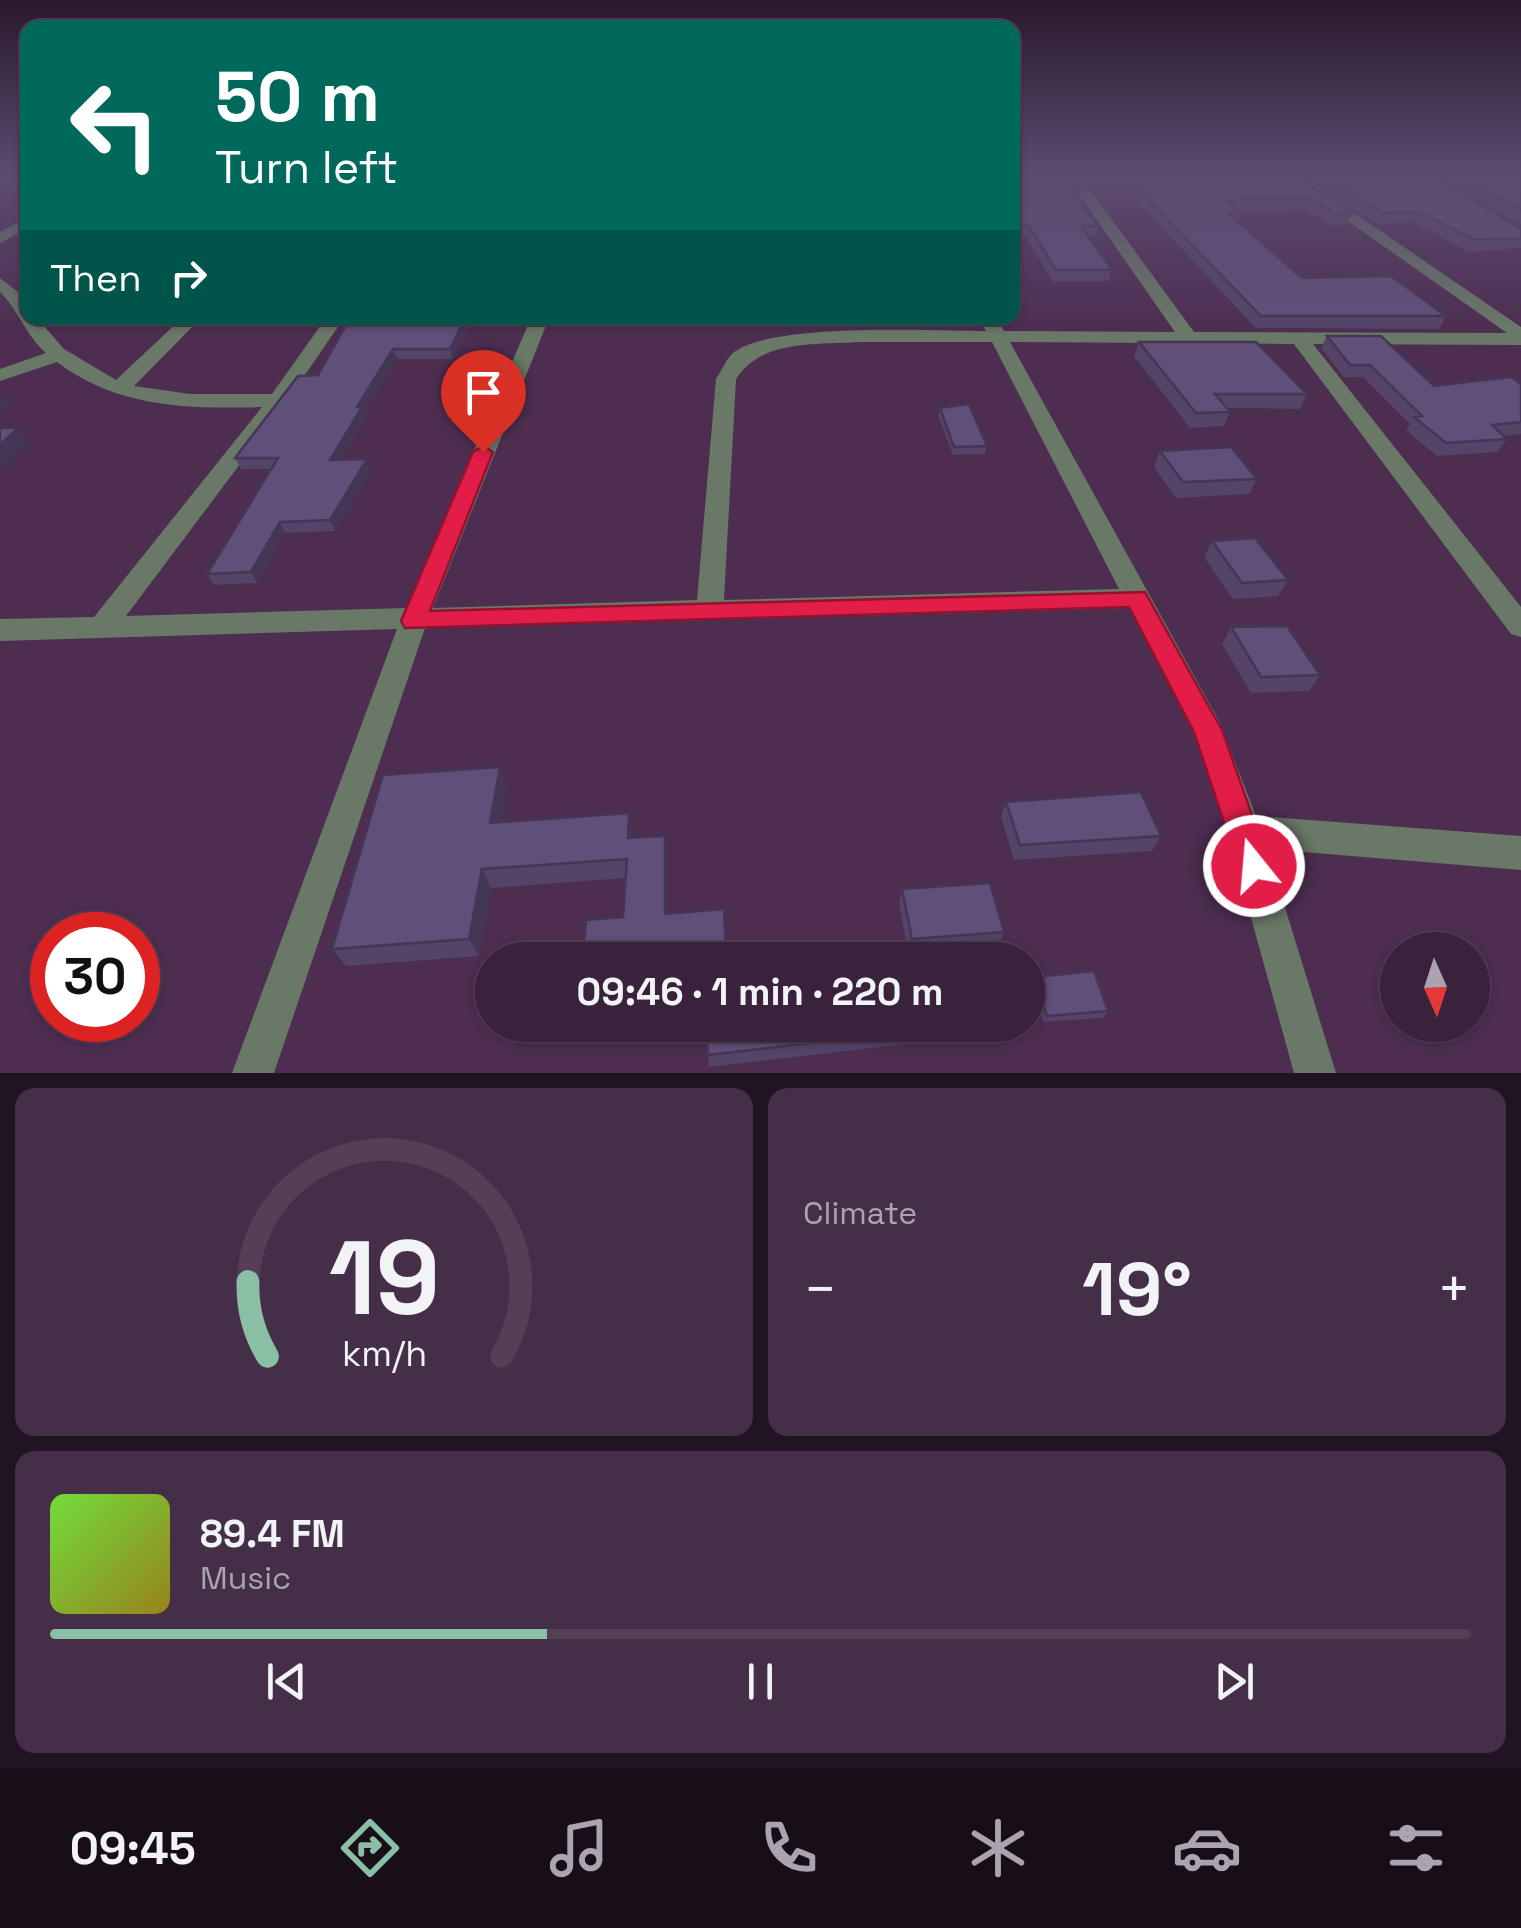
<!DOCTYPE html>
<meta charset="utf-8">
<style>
body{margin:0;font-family:"Space Grotesk",sans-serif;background:#452f48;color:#f1f3f6;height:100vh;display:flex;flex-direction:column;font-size:38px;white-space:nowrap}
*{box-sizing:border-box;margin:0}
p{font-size:32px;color:#aba4b0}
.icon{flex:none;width:55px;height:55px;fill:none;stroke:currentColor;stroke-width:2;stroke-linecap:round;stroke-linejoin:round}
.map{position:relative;height:1073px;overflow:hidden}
.panel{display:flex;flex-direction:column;gap:15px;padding:15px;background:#201322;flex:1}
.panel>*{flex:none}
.top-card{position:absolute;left:20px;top:20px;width:1000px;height:305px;border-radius:20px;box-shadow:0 2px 8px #0004,0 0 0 2px #543f57;background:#00695c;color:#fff;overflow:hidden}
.needle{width:65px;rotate:177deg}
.fabs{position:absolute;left:1380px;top:932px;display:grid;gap:20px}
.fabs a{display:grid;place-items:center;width:110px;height:110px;border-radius:50%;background:#3a223d;box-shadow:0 2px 8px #0004,0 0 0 2px #543f57;font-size:50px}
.speed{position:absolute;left:30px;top:912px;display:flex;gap:20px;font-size:50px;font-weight:700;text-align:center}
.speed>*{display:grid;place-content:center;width:130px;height:130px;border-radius:50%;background:#3a223d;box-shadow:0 2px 8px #0004,0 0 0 2px #543f57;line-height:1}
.speed .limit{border:15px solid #d22;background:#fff;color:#111}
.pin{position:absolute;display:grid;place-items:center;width:85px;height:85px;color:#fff;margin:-102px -42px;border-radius:50% 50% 50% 0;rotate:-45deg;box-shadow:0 0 10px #0007}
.pin .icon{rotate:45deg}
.me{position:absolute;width:110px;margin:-55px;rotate:343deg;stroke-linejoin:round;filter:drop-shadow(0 0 8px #0008)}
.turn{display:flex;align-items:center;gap:35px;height:210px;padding:0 30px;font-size:45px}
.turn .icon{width:130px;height:130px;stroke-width:2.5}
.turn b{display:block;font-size:70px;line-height:85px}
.then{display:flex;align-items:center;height:95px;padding:0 30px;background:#0003;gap:20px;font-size:38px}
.big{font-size:75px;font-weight:700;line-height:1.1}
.panel .widget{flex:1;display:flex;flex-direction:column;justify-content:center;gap:15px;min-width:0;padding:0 35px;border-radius:20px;background:#452f48}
.panel .dial{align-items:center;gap:0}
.dial svg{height:260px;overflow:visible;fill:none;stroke:#543f57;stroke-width:7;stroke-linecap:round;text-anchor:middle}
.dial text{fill:#f1f3f6;stroke:none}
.song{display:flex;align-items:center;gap:30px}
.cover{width:120px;height:120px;border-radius:15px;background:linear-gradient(135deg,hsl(100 70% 55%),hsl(50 70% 35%))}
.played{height:10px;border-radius:5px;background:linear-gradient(90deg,#8abfa5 35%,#543f57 35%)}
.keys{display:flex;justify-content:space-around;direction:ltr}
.heat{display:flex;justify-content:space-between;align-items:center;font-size:55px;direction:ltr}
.panel .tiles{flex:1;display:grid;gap:15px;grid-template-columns:1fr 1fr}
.widget:last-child{grid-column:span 2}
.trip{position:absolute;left:475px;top:942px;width:570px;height:100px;border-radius:50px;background:#3a223d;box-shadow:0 2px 8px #0004,0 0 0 2px #543f57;font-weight:700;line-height:100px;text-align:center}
.tabs{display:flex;height:160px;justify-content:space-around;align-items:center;background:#170e18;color:#aba4b0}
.tabs .icon{width:70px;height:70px}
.tabs .current{color:#8abfa5}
.tabs b{font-size:45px;color:#f1f3f6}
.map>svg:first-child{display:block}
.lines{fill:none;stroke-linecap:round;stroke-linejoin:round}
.street{fill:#697867;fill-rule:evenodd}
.wall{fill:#534468}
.shaded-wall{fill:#433755}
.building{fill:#604f79;stroke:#433755;stroke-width:2.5}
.route{fill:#e11d48;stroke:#92132f;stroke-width:2.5}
</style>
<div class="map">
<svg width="1521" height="1073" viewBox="0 0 1521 1073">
<rect width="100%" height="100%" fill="#4d2e51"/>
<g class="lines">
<!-- street -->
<path class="street" d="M 0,176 L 28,176 L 28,181 L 0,182 Z
M 1066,176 L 1080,176 L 1194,332 L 1507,333 L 1284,176 L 1300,176 L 1521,327 L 1521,345 L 1313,344 L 1521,607 L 1521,637 L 1511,634 L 1294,344 L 1010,342 L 1219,721 L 1256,816 L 1521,836 L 1521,870 L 1267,849 L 1336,1073 L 1294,1073 L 1227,831 L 1193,731 L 1129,608 L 425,628 L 274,1073 L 232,1073 L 397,629 L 0,641 L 0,619 L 94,617 L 262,407 C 187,409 118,408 57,362 L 0,381 L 0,369 L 46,353 C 25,334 19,311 0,292 L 0,278 L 28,300 L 28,318 L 37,318 L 64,349 L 116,380 L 182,318 L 201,318 L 134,386 L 190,394 L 272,394 L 326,318 L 344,318 L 285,404 L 126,616 L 406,608 L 531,318 L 549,318 L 433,608 L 697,600 L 716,379 C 721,372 726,359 733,353 C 771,322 933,331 986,331 L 979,318 L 997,318 L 1004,331 L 1175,332 ZM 860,342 L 992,342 L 1119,589 L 724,600 L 736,379 C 761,339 817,345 860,342 Z
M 28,217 L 28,228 L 0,243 L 0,232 Z"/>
</g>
<!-- wall -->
<path class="wall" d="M 1012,176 L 1081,190 L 1078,201 L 1098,226 L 1095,237 L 1089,237 L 1112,270 L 1109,281 L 1053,282 L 1026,237 L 1012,238 Z
M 1085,176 L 1296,176 L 1352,214 L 1347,225 L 1330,225 L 1307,209 L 1238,211 L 1241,213 L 1238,222 L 1302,278 L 1446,316 L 1439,329 L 1256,328 L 1134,198 L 1102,200 Z
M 1307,176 L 1433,176 L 1521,229 L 1521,248 L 1469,252 L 1413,222 L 1377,224 Z
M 1441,176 L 1521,176 L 1521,225 Z
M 350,318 L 473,318 L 453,359 L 397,359 L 364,412 L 366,418 L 341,459 L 372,470 L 335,531 L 285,533 L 257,583 L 214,585 L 207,574 L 271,469 L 241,469 L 235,458 L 318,375 Z
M 1327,336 L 1434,386 L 1521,384 L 1521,434 L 1503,436 L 1507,439 L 1497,452 L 1437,456 L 1406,430 L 1410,424 L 1363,377 L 1344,377 L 1321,348 Z
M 1139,342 L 1307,394 L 1300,409 L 1227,408 L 1230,412 L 1224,426 L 1190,428 L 1134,356 Z
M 940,408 L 987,446 L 985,454 L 953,455 L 938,415 Z
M 1160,451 L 1257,479 L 1249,494 L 1176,498 L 1154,467 Z
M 1212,541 L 1288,580 L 1278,596 L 1233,599 L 1204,557 Z
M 1231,627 L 1320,675 L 1309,691 L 1251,693 L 1222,644 Z
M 507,787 L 501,822 L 633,832 L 632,838 L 665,836 L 668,854 L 668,913 L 724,909 L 727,960 L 583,960 L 623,917 L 625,878 L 491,888 L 479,956 L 346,966 L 332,949 Z
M 1006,802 L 1161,836 L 1152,851 L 1014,860 L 1001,817 Z
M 902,889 L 1004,932 L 998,946 L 908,953 L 899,903 Z
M 1035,977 L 1108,1011 L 1103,1018 L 1043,1022 L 1031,984 Z
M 954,1026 L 949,1039 L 709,1067 L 708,1055 Z"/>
<!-- shaded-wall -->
<path class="shaded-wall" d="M 465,318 L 473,318 L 453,359 L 450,349 Z
M 393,349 L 397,359 L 364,412 L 366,418 L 334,470 L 330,460 L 357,407 Z
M 0,392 L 9,404 L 0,413 Z
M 18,428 L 29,444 L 0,471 L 0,445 Z
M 367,459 L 372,470 L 335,531 L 330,520 Z
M 280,522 L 285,533 L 257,583 L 251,572 Z
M 500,767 L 507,787 L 498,842 L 490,823 Z
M 629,813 L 633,832 L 632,857 L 628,838 Z
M 665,836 L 668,854 L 668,931 L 665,914 Z
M 482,869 L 491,888 L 479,956 L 469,939 Z"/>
<!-- building -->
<path class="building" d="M 1012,176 L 1071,176 L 1081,190 L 1070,190 L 1098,226 L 1081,226 L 1112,270 L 1056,270 L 1029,226 L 1012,226 Z
M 1095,176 L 1296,176 L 1352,214 L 1335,214 L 1312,198 L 1226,200 L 1241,213 L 1228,213 L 1302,278 L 1391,276 L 1446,316 L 1261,316 L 1137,188 L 1105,189 Z
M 1326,176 L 1433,176 L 1521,229 L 1521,238 L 1475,240 L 1419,212 L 1382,213 Z
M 1464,176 L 1521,176 L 1521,210 Z
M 350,318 L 465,318 L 450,349 L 393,349 L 357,407 L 362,407 L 330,460 L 367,459 L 330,520 L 280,522 L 251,572 L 207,574 L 278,458 L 235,458 L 298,376 L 318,375 Z
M 1327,336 L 1381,336 L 1434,386 L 1511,377 L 1521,384 L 1521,422 L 1492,425 L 1507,439 L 1446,443 L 1414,417 L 1422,416 L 1370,365 L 1350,365 Z
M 1139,342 L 1256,342 L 1307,394 L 1215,394 L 1230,412 L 1196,413 Z
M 969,404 L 987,446 L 954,447 L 940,408 Z
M 0,428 L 18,428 L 0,445 Z
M 1231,447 L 1257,479 L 1183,482 L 1160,451 Z
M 1255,538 L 1288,580 L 1242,583 L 1212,541 Z
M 1287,626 L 1320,675 L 1261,677 L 1231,627 Z
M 500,767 L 490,823 L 629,813 L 628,838 L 665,836 L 665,914 L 724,909 L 726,959 L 583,960 L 586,920 L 623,917 L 627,859 L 482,869 L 469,939 L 332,949 L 383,775 Z
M 1141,792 L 1161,836 L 1020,845 L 1006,802 Z
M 990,883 L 1004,932 L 912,939 L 902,889 Z
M 1094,971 L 1108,1011 L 1047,1016 L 1035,977 Z
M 706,1025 L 954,1025 L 954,1026 L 708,1055 Z"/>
<!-- sky -->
<linearGradient id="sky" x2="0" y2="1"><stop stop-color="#2a192d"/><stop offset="0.54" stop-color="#5c4c70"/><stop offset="1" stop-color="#5c4c70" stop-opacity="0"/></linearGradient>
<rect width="1521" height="326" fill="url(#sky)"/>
<!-- route -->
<path class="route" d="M 483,446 L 493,452 L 430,611 L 1145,592 L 1222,730 L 1270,866 L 1266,877 L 1254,882 L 1242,877 L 1194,732 L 1129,607 L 405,628 L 401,621 L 473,452 Z"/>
</svg>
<div class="fabs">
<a><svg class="needle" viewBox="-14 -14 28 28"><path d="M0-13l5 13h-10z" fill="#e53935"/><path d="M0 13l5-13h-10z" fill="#aba4b0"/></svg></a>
</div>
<div class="speed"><div class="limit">30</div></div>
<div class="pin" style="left:483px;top:452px;background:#d93025"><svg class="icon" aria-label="arrive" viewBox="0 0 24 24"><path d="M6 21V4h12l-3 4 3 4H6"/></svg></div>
<svg class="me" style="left:1254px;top:866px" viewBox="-20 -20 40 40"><circle r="17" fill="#e11d48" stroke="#fff" stroke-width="3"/><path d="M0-11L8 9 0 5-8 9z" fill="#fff"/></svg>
<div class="trip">09:46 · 1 min · 220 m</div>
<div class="top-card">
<div class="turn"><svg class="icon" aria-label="left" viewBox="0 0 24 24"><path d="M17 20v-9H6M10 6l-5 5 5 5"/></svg><div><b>50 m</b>Turn left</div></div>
<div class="then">Then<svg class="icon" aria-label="right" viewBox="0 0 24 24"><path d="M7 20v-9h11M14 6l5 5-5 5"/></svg></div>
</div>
</div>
<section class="panel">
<div class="tiles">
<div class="widget dial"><svg viewBox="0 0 100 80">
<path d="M14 69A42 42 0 1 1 86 69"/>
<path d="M14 69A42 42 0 0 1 8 46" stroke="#8abfa5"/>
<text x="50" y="56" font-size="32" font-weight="700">19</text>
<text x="50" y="72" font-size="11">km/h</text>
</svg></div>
<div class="widget"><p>Climate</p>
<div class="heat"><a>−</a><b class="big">19°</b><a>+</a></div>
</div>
<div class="widget">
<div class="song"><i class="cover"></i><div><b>89.4 FM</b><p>Music</p></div></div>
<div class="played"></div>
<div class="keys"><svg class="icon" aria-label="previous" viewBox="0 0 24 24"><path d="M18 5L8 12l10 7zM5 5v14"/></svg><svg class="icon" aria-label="pause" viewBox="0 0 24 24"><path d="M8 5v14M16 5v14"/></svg><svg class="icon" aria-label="next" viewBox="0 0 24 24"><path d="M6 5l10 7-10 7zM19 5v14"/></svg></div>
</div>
</div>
</section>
<nav class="tabs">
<b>09:45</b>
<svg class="icon current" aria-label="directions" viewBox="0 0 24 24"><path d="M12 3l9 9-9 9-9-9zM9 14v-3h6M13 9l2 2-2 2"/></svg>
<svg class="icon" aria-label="music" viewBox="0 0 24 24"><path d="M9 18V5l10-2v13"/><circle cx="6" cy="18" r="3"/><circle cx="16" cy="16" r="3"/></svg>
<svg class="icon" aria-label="phone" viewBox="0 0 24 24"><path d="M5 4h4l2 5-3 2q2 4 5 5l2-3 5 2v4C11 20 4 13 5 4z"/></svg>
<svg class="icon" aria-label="climate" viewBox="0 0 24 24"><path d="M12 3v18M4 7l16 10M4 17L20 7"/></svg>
<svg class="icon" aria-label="car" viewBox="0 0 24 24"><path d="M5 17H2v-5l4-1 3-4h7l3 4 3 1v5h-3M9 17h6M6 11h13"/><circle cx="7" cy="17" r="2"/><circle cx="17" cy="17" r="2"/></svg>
<svg class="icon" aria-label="filters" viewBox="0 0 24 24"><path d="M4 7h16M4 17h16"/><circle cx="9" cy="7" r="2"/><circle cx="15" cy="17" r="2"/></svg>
</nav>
